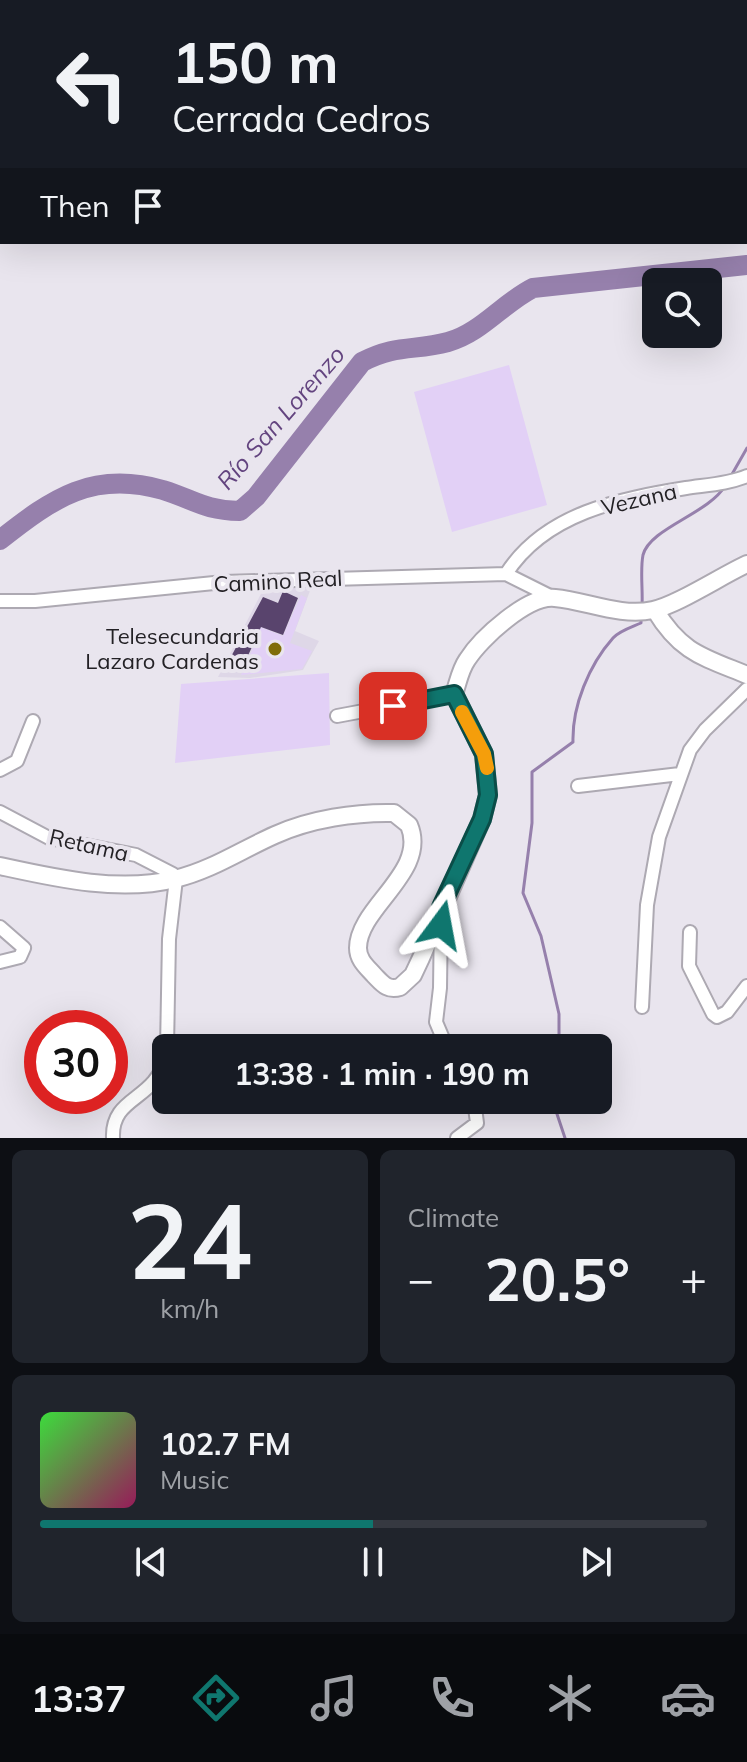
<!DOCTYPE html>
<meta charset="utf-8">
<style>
body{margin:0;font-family:Mulish,sans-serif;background:#20242c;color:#f1f3f6;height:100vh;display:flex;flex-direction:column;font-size:30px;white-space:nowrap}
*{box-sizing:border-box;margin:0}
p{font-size:26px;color:#9ea1a6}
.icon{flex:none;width:44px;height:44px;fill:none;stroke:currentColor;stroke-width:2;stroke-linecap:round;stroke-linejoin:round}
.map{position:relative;height:1138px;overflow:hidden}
.side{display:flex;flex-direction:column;gap:12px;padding:12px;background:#0d0f14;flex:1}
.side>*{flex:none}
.banner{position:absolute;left:0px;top:0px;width:748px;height:244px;box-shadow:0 8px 32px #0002;background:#171b24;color:#f1f3f6;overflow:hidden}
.fabs{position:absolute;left:642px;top:268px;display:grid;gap:16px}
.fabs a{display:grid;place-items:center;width:80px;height:80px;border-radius:12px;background:#171b24;box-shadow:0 8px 32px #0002;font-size:40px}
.speed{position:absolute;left:24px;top:1010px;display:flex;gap:16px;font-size:40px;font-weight:700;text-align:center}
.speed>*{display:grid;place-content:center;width:104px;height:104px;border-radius:50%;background:#171b24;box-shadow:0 8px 32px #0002;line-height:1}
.speed .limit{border:12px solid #d22;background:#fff;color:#111}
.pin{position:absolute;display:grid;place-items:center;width:68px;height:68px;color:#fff;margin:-34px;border-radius:16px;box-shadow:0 4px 12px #0006}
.me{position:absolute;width:88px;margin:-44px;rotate:13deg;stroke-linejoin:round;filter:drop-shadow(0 0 6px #0008)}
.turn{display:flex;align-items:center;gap:28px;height:168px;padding:0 40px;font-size:36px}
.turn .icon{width:104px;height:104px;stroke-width:2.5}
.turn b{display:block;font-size:56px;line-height:68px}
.then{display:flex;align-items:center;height:76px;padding:0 40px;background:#0003;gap:16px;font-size:30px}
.big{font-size:60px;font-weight:700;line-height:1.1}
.side .tile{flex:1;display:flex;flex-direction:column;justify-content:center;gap:12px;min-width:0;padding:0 28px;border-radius:12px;background:#20242c}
.side .dial{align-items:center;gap:0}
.dial b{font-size:104px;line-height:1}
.song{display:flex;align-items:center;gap:24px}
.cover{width:96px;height:96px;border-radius:12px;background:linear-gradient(135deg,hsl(120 70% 55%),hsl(330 70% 35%))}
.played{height:8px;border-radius:4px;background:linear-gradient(90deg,#0f766e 50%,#363941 50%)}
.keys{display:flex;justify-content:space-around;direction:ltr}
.heat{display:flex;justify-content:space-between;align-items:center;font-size:44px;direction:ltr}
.side .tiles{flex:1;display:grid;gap:12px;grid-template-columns:1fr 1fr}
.tile:last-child{grid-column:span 2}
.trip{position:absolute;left:152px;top:1034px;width:460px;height:80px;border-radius:12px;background:#171b24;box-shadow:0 8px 32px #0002;font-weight:700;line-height:80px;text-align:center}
.menu{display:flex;height:128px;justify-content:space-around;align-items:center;background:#090b0e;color:#9ea1a6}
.menu .icon{width:56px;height:56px}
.menu .current{color:#0f766e}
.menu b{font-size:36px;color:#f1f3f6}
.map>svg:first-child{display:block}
.built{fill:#ded7e7}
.green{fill:#e2d0f6}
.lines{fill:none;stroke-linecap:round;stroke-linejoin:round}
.stream{stroke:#9680ac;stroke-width:3}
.river{stroke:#9680ac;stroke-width:20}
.building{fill:#59446d}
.minor-casing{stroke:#ada9b2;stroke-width:16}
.tertiary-casing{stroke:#ada9b2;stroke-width:20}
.minor{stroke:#fff;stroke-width:12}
.tertiary{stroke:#fff;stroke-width:16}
.route-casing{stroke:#0a4d48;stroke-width:20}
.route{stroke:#0f766e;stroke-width:14}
.slow{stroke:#f59e0b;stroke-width:14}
.poi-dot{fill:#7f6d08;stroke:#e9e5ee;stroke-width:3}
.labels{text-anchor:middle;stroke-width:8;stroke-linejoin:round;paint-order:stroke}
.street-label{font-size:22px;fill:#232125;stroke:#e9e5ee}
.poi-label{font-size:22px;fill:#232125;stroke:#e9e5ee;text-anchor:end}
.water-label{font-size:24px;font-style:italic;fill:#63447f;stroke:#e9e5ee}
</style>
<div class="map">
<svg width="747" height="1138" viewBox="0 0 747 1138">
<rect width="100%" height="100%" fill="#e9e5ee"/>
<!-- built -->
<path class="built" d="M 264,588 L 311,588 L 295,631 L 319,641 L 303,670 L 250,678 L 218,677 Z"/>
<!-- green -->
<path class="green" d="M 509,0 L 747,0 L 747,97 L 746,2 Z
M 509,365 L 547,505 L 452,532 L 414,392 Z
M 301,595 L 307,598 L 290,643 L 312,651 L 302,669 L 241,675 L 257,639 L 250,635 L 255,625 L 283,636 Z
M 329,673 L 330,745 L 175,763 L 181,684 Z"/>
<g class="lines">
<!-- stream -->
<path class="stream" d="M 731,476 L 747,448
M 642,606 C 643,590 640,570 643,555 C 650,528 708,514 725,486
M 559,1048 L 559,1014 L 541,936 L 523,893 L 532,823 L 532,772 L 573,742 C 572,706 589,665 613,638 C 619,631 632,627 641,623 L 641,617
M 556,1100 L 556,1111 L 565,1138"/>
<!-- river -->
<path class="river" d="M 0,540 C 53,498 93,470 163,490 C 195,500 203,510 240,511 L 256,497 L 362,362 C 397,344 414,351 448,342 C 481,333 503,303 533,288 L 747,265"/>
</g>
<!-- building -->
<path class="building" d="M 283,591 L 298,598 L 283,635 L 261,627 L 241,671 L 226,666 L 263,597 L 278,603 Z"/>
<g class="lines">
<!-- minor casing -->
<g class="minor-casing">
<path id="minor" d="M 506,574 C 545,513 619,499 686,488 C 705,485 728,484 747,476
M 0,601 L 35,601 L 224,582 L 506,574 L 552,597
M 337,716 L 454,694
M 0,770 L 17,761 L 33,721
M 578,786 L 680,774
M 0,812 L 49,838 L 136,855 L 173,874 L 176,879 L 169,939 L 167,1048
M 441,915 L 440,988 L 436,1022 L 447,1048
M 0,927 L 24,948 L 20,957 L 0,962
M 690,932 L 689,966 L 713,1014 L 717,1017 L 727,1012 L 747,986
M 642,1007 L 647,905 L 659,837 L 690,750 L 705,730 L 747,689
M 113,1138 C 111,1095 156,1102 166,1056
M 457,1138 L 477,1123 L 474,1100"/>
</g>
<!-- tertiary casing -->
<g class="tertiary-casing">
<path id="tertiary" d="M 655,610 C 681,653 703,657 747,675
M 0,866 C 55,878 119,893 175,879 C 212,870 241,850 275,835 C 310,819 356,812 394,813 L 409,825 C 429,872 358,907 358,948 C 358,960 367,967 374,975 C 382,983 387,991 400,987 L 413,975 L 421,958 L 482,819 L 488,795 L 484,754 L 454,694 C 458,683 460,670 467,660 C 481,638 528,595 555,598 C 587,601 620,617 653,610 C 677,605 721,576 747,564"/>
</g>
<!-- minor -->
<use href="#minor" class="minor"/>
<!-- tertiary -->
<use href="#tertiary" class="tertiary"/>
</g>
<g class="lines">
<!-- route casing -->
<g class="route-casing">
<path id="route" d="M 393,706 L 454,694 L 484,754 L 488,795 L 482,819 L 441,907 L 441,925"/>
</g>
<!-- route -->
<use href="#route" class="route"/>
<!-- slow -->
<path class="slow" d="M 462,712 L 484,754 L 487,768"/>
</g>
<!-- markers -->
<circle class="poi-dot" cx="275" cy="649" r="8"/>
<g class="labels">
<!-- street labels -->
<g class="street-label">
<text transform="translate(639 499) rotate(-13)" y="8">Vezana</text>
<text transform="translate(278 581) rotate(-3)" y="8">Camino Real</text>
<text transform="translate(89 845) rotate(13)" y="8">Retama</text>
</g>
<!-- poi labels -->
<g class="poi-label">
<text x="259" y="644">Telesecundaria<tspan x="259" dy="25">Lazaro Cardenas</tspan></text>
</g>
<!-- water labels -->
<g class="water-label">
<text transform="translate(281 418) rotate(-49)" y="8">Río San Lorenzo</text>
</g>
</g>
</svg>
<div class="fabs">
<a><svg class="icon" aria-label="search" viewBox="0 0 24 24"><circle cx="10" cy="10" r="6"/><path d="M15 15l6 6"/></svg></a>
</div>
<div class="speed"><div class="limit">30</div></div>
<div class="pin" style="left:393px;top:706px;background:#d93025"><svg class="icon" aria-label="arrive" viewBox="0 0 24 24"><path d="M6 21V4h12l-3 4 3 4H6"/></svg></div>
<svg class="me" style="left:441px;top:925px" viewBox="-20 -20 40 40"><path d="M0-17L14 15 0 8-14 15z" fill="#0f766e" stroke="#fff" stroke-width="4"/></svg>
<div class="trip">13:38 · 1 min · 190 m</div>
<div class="banner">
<div class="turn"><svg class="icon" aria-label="left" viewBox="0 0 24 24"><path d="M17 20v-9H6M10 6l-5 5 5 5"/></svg><div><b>150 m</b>Cerrada Cedros</div></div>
<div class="then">Then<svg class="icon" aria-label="arrive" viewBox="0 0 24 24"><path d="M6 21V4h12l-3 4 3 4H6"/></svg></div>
</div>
</div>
<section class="side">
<div class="tiles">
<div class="tile dial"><b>24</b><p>km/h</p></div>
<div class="tile"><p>Climate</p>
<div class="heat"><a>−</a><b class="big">20.5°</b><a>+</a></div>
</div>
<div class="tile">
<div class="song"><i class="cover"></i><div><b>102.7 FM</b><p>Music</p></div></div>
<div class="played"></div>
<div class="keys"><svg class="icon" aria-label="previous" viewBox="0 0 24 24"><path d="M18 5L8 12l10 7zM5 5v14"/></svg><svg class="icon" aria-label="pause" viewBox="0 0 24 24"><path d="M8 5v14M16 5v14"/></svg><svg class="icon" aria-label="next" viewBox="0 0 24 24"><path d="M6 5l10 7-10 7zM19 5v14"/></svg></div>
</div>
</div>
</section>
<nav class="menu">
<b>13:37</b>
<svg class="icon current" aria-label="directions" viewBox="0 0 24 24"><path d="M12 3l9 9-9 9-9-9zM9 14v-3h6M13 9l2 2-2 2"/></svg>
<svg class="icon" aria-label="music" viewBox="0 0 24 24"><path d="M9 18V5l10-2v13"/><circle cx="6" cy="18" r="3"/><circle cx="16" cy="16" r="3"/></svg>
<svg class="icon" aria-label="phone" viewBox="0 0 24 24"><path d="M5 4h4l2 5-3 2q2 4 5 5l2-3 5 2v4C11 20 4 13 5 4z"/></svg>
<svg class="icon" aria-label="climate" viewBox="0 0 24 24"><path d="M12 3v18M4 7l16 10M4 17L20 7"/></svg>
<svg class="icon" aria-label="car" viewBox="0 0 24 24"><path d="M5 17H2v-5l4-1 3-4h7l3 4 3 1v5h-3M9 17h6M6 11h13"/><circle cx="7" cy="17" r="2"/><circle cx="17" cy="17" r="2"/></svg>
</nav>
